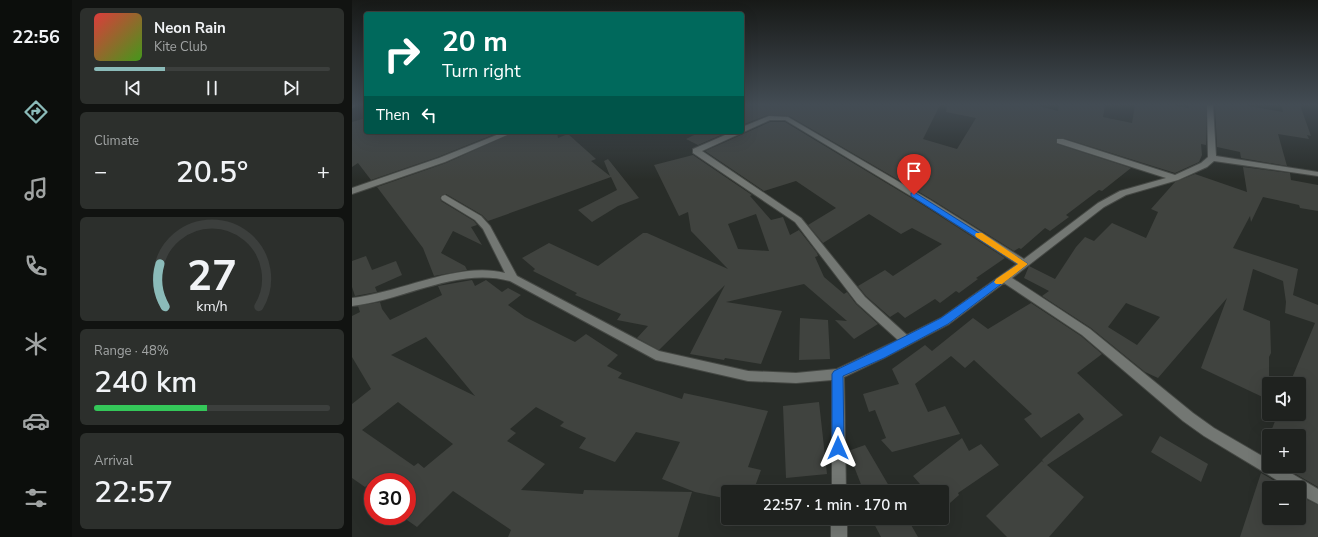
<!DOCTYPE html>
<meta charset="utf-8">
<style>
body{margin:0;font-family:"Nunito Sans",sans-serif;background:#2c2f2c;color:#f1f3f6;height:100vh;display:flex;flex-direction:column;font-size:15px;white-space:nowrap}
*{box-sizing:border-box;margin:0}
p{font-size:13px;color:#a1a4a4}
.icon{flex:none;width:22px;height:22px;fill:none;stroke:currentColor;stroke-width:2;stroke-linecap:round;stroke-linejoin:round}
.map{position:relative;flex:1;overflow:hidden}
.details{display:flex;flex-direction:column;gap:8px;padding:8px;background:#111311;width:280px}
.details>*{flex:none}
.top-card{position:absolute;left:12px;top:12px;width:380px;height:122px;border-radius:4px;box-shadow:0 4px 16px #0002,0 0 0 1px #3c3f3d;background:#00695c;color:#fff;overflow:hidden}
.buttons{position:absolute;left:910px;top:377px;display:grid;gap:8px}
.buttons a{display:grid;place-items:center;width:44px;height:44px;border-radius:4px;background:#1f221f;box-shadow:0 4px 16px #0002,0 0 0 1px #3c3f3d;font-size:20px}
.speed{position:absolute;left:12px;top:473px;display:flex;gap:8px;font-size:20px;font-weight:700;text-align:center}
.speed>*{display:grid;place-content:center;width:52px;height:52px;border-radius:50%;background:#1f221f;box-shadow:0 4px 16px #0002,0 0 0 1px #3c3f3d;line-height:1}
.speed .limit{border:6px solid #d22;background:#fff;color:#111}
.pin{position:absolute;display:grid;place-items:center;width:34px;height:34px;color:#fff;margin:-41px -17px;border-radius:50% 50% 50% 0;rotate:-45deg;box-shadow:0 0 4px #0007}
.pin .icon{rotate:45deg}
.me{position:absolute;width:44px;margin:-22px;rotate:0deg;stroke-linejoin:round;filter:drop-shadow(0 0 3px #0008)}
.turn{display:flex;align-items:center;gap:14px;height:84px;padding:0 12px;font-size:18px}
.turn .icon{width:52px;height:52px;stroke-width:2.5}
.turn b{display:block;font-size:28px;line-height:34px}
.then{display:flex;align-items:center;height:38px;padding:0 12px;background:#0003;gap:8px;font-size:15px}
.big{font-size:30px;font-weight:600;line-height:1.1}
.details .tile{flex:1;display:flex;flex-direction:column;justify-content:center;gap:6px;min-width:0;padding:0 14px;border-radius:6px;background:#2c2f2c}
.details .dial{align-items:center;gap:0}
.dial svg{height:104px;overflow:visible;fill:none;stroke:#3c3f3d;stroke-width:7;stroke-linecap:round;text-anchor:middle}
.dial text{fill:#f1f3f6;stroke:none}
.song{display:flex;align-items:center;gap:12px}
.cover{width:48px;height:48px;border-radius:6px;background:linear-gradient(135deg,hsl(0 70% 55%),hsl(100 70% 35%))}
.played{height:4px;border-radius:2px;background:linear-gradient(90deg,#8bbbb9 30%,#3c3f3d 30%)}
.keys{display:flex;justify-content:space-around;direction:ltr}
.heat{display:flex;justify-content:space-between;align-items:center;font-size:22px;direction:ltr}
.charge{height:6px;border-radius:3px;background:linear-gradient(90deg,#34c759 48%,#3c3f3d 0)}
.trip{position:absolute;left:369px;top:485px;width:228px;height:40px;border-radius:4px;background:#1f221f;box-shadow:0 4px 16px #0002,0 0 0 1px #3c3f3d;font-weight:600;line-height:40px;text-align:center}
main{display:flex;flex:1;min-height:0}
.tabs{display:flex;flex-direction:column;width:72px;justify-content:space-around;align-items:center;background:#0c0e0c;color:#a1a4a4}
.tabs .icon{width:28px;height:28px}
.tabs .current{color:#8bbbb9}
.tabs b{font-size:18px;color:#f1f3f6}
.map>svg:first-child{display:block}
.building{fill:#40433f;fill-rule:evenodd}
.lines{fill:none;stroke-linecap:round;stroke-linejoin:round}
.minor-casing{stroke:#454844;stroke-width:2}
.minor{fill:#737773;fill-rule:evenodd}
.route{fill:#1a73e8;stroke:#114b97}
.slow{fill:#f59e0b}
</style>
<main>
<nav class="tabs">
<b>22:56</b>
<svg class="icon current" aria-label="directions" viewBox="0 0 24 24"><path d="M12 3l9 9-9 9-9-9zM9 14v-3h6M13 9l2 2-2 2"/></svg>
<svg class="icon" aria-label="music" viewBox="0 0 24 24"><path d="M9 18V5l10-2v13"/><circle cx="6" cy="18" r="3"/><circle cx="16" cy="16" r="3"/></svg>
<svg class="icon" aria-label="phone" viewBox="0 0 24 24"><path d="M5 4h4l2 5-3 2q2 4 5 5l2-3 5 2v4C11 20 4 13 5 4z"/></svg>
<svg class="icon" aria-label="climate" viewBox="0 0 24 24"><path d="M12 3v18M4 7l16 10M4 17L20 7"/></svg>
<svg class="icon" aria-label="car" viewBox="0 0 24 24"><path d="M5 17H2v-5l4-1 3-4h7l3 4 3 1v5h-3M9 17h6M6 11h13"/><circle cx="7" cy="17" r="2"/><circle cx="17" cy="17" r="2"/></svg>
<svg class="icon" aria-label="filters" viewBox="0 0 24 24"><path d="M4 7h16M4 17h16"/><circle cx="9" cy="7" r="2"/><circle cx="15" cy="17" r="2"/></svg>
</nav>
<section class="details">
<div class="tile">
<div class="song"><i class="cover"></i><div><b>Neon Rain</b><p>Kite Club</p></div></div>
<div class="played"></div>
<div class="keys"><svg class="icon" aria-label="previous" viewBox="0 0 24 24"><path d="M18 5L8 12l10 7zM5 5v14"/></svg><svg class="icon" aria-label="pause" viewBox="0 0 24 24"><path d="M8 5v14M16 5v14"/></svg><svg class="icon" aria-label="next" viewBox="0 0 24 24"><path d="M6 5l10 7-10 7zM19 5v14"/></svg></div>
</div>
<div class="tile"><p>Climate</p>
<div class="heat"><a>−</a><b class="big">20.5°</b><a>+</a></div>
</div>
<div class="tile dial"><svg viewBox="0 0 100 80">
<path d="M14 69A42 42 0 1 1 86 69"/>
<path d="M14 69A42 42 0 0 1 10 36" stroke="#8bbbb9"/>
<text x="50" y="56" font-size="32" font-weight="700">27</text>
<text x="50" y="72" font-size="11">km/h</text>
</svg></div>
<div class="tile"><p>Range · 48%</p><b class="big">240 km</b><div class="charge"></div></div>
<div class="tile"><p>Arrival</p><b class="big">22:57</b></div>
</section>
<div class="map">
<svg width="966" height="537" viewBox="0 0 966 537">
<rect width="100%" height="100%" fill="#292d29"/>
<!-- building -->
<path class="building" d="M 390,105 L 588,105 L 571,139 L 605,149 L 624,118 L 594,112 L 595,105 L 683,105 L 706,111 L 707,105 L 753,105 L 751,117 L 780,123 L 783,105 L 819,105 L 837,108 L 836,105 L 854,105 L 854,145 L 849,144 L 850,155 L 847,162 L 823,173 L 711,138 L 704,138 L 705,144 L 779,168 L 750,191 L 747,190 L 714,215 L 717,217 L 698,231 L 693,228 L 669,249 L 667,248 L 662,251 L 579,199 L 437,116 L 416,115 L 390,125 Z
M 863,105 L 891,105 L 931,112 L 929,105 L 948,105 L 959,136 L 955,135 L 957,139 L 926,134 L 935,166 L 889,158 L 888,152 L 865,147 Z
M 14,118 L 14,132 L 148,132 L 86,157 L 19,180 L 6,163 L 0,167 L 0,122 Z
M 418,122 L 433,122 L 571,205 L 653,258 L 624,278 L 626,279 L 607,293 L 604,291 L 588,303 L 583,299 L 553,318 L 546,312 L 538,317 L 514,296 L 506,286 L 533,270 L 541,276 L 590,244 L 560,228 L 549,234 L 517,214 L 471,243 L 456,225 L 484,208 L 444,181 L 412,191 L 353,151 Z
M 163,132 L 205,132 L 206,138 L 216,134 L 244,159 L 239,161 L 258,176 L 252,161 L 256,159 L 287,198 L 266,206 L 240,222 L 226,210 L 265,190 L 259,177 L 136,221 L 130,215 L 94,194 L 90,195 L 88,197 L 89,201 L 122,221 L 125,225 L 119,227 L 130,245 L 101,231 L 89,253 L 113,266 L 115,270 L 82,276 L 71,248 L 25,187 L 94,163 Z
M 348,132 L 376,132 L 346,145 L 334,139 Z
M 341,155 L 400,195 L 398,196 L 419,220 L 431,217 L 438,235 L 447,230 L 465,253 L 466,256 L 463,257 L 472,277 L 492,294 L 495,292 L 504,304 L 526,324 L 502,339 L 483,320 L 495,321 L 452,284 L 374,302 L 430,311 L 409,364 L 373,358 L 372,360 L 338,354 L 373,285 L 307,350 L 285,338 L 296,326 L 265,320 L 269,314 L 223,295 L 225,293 L 181,271 L 183,269 L 170,258 L 197,243 L 246,266 L 291,233 L 295,233 L 376,269 L 339,231 L 336,212 L 327,216 L 302,165 ZM 404,214 L 417,251 L 386,249 L 376,224 Z
M 891,167 L 938,173 L 939,180 L 966,185 L 966,211 L 948,208 L 947,205 L 911,197 L 899,222 L 898,216 L 881,248 L 946,269 L 941,295 L 966,305 L 966,487 L 930,466 L 947,466 L 947,436 L 917,436 L 926,414 L 947,414 L 947,382 L 940,378 L 963,323 L 933,313 L 934,302 L 931,281 L 901,269 L 891,310 L 918,321 L 919,353 L 917,357 L 917,400 L 849,368 L 875,298 L 806,378 L 793,372 L 739,328 L 690,296 L 697,291 L 672,278 L 677,266 L 703,279 L 724,247 L 733,237 L 742,241 L 760,223 L 794,238 L 806,212 L 799,209 L 823,182 L 843,174 L 895,192 ZM 774,303 L 808,317 L 785,345 L 756,327 Z
M 14,256 L 20,270 L 44,261 L 50,275 L 23,287 L 25,292 L 3,296 L 0,287 L 0,261 Z
M 120,280 L 123,286 L 134,280 L 150,292 L 156,288 L 169,295 L 156,305 L 173,317 L 223,342 L 234,334 L 266,355 L 255,366 L 270,373 L 266,378 L 330,399 L 332,393 L 416,411 L 396,467 L 409,470 L 401,492 L 376,492 L 376,499 L 343,492 L 310,479 L 328,442 L 284,432 L 263,462 L 227,448 L 234,438 L 208,426 L 212,422 L 184,407 L 158,429 L 164,433 L 155,441 L 193,464 L 169,490 L 231,494 L 232,490 L 340,492 L 326,537 L 156,537 L 159,530 L 101,491 L 65,527 L 55,520 L 55,482 L 19,482 L 13,487 L 0,478 L 0,404 L 19,389 L 0,357 L 0,316 L 8,312 L 6,306 L 28,302 L 30,309 L 38,320 L 90,295 L 86,286 ZM 74,337 L 123,396 L 39,355 ZM 46,402 L 101,444 L 72,468 L 66,463 L 62,466 L 10,430 Z
M 679,303 L 729,336 L 750,354 L 725,373 L 771,415 L 695,465 L 732,497 L 697,537 L 655,537 L 634,516 L 690,461 L 692,463 L 690,460 L 732,419 L 727,413 L 689,438 L 672,419 L 680,414 L 622,360 L 613,368 L 599,356 L 563,384 L 576,412 L 593,406 L 608,434 L 540,452 L 529,440 L 534,438 L 523,410 L 517,412 L 511,394 L 547,384 L 540,369 L 573,345 L 580,351 L 621,318 L 636,329 Z
M 448,318 L 476,320 L 478,359 L 447,360 Z
M 467,402 L 475,474 L 434,478 L 431,406 Z
M 808,436 L 856,464 L 849,482 L 799,452 Z
M 610,438 L 617,451 L 629,444 L 647,465 L 606,493 L 607,495 L 590,510 L 590,492 L 575,492 L 561,476 Z
M 513,445 L 537,486 L 539,492 L 512,492 L 496,451 Z
M 909,473 L 935,488 L 917,488 L 917,518 L 947,518 L 947,496 L 966,505 L 966,537 L 888,537 Z
M 519,518 L 555,518 L 566,537 L 529,537 Z"/>
<g class="lines">
<!-- minor casing -->
<g class="minor-casing">
<path id="minor" d="M 0,105 L 5,105 L 0,108 Z
M 855,105 L 861,105 L 864,156 L 966,172 L 966,176 L 862,161 L 855,167 L 826,180 L 774,195 L 752,207 L 660,278 L 738,329 L 841,413 L 862,428 L 917,460 L 917,466 L 927,466 L 966,489 L 966,504 L 947,494 L 947,488 L 938,488 L 852,436 L 831,421 L 730,335 L 652,283 L 597,324 L 532,358 L 492,377 L 494,492 L 480,492 L 480,380 L 444,383 L 396,381 L 304,360 L 158,281 C 105,267 53,300 0,306 L 0,298 C 48,293 106,261 153,273 L 131,229 L 123,220 L 90,200 L 89,198 L 90,196 L 93,195 L 129,216 L 138,226 L 165,276 L 307,351 L 396,371 L 444,373 L 485,369 L 546,340 L 505,303 L 443,222 L 341,153 L 341,149 L 380,132 L 390,132 L 390,127 L 417,116 L 436,117 L 578,200 L 672,259 L 746,203 L 768,191 L 814,178 L 705,143 L 705,139 L 711,139 L 823,175 L 849,163 L 856,157 ZM 418,120 L 433,120 L 572,204 L 665,264 L 589,318 L 555,335 L 513,297 L 449,218 L 350,151 Z
M 152,132 L 162,132 L 93,162 L 0,194 L 0,188 L 87,158 Z
M 479,518 L 495,518 L 495,537 L 479,537 Z"/>
</g>
<!-- minor -->
<use href="#minor" class="minor"/>
</g>
<!-- sky -->
<linearGradient id="sky" x2="0" y2="1"><stop stop-color="#171917"/><stop offset="0.58" stop-color="#434c54"/><stop offset="1" stop-color="#434c54" stop-opacity="0"/></linearGradient>
<rect width="966" height="180" fill="url(#sky)"/>
<!-- route -->
<path class="route" d="M 562,192 L 676,264 L 596,324 L 532,358 L 491,376 L 492,448 L 491,452 L 486,453 L 482,452 L 480,448 L 480,374 L 482,371 L 524,351 L 589,318 L 666,264 L 559,196 L 559,193 Z"/>
<!-- slow -->
<path class="slow" d="M 624,233 L 630,233 L 676,264 L 650,284 L 644,284 L 642,282 L 644,279 L 666,264 L 624,237 L 623,235 Z"/>
</svg>
<div class="buttons">
<a><svg class="icon" aria-label="sound" viewBox="0 0 24 24"><path d="M4 9h4l5-4v14l-5-4H4zM17 9q2 3 0 6"/></svg></a>
<a>+</a>
<a>−</a>
</div>
<div class="speed"><div class="limit">30</div></div>
<div class="pin" style="left:562px;top:195px;background:#d93025"><svg class="icon" aria-label="arrive" viewBox="0 0 24 24"><path d="M6 21V4h12l-3 4 3 4H6"/></svg></div>
<svg class="me" style="left:486px;top:448px" viewBox="-20 -20 40 40"><path d="M0-17L14 15 0 8-14 15z" fill="#1a73e8" stroke="#fff" stroke-width="4"/></svg>
<div class="trip">22:57 · 1 min · 170 m</div>
<div class="top-card">
<div class="turn"><svg class="icon" aria-label="right" viewBox="0 0 24 24"><path d="M7 20v-9h11M14 6l5 5-5 5"/></svg><div><b>20 m</b>Turn right</div></div>
<div class="then">Then<svg class="icon" aria-label="left" viewBox="0 0 24 24"><path d="M17 20v-9H6M10 6l-5 5 5 5"/></svg></div>
</div>
</div>
</main>
